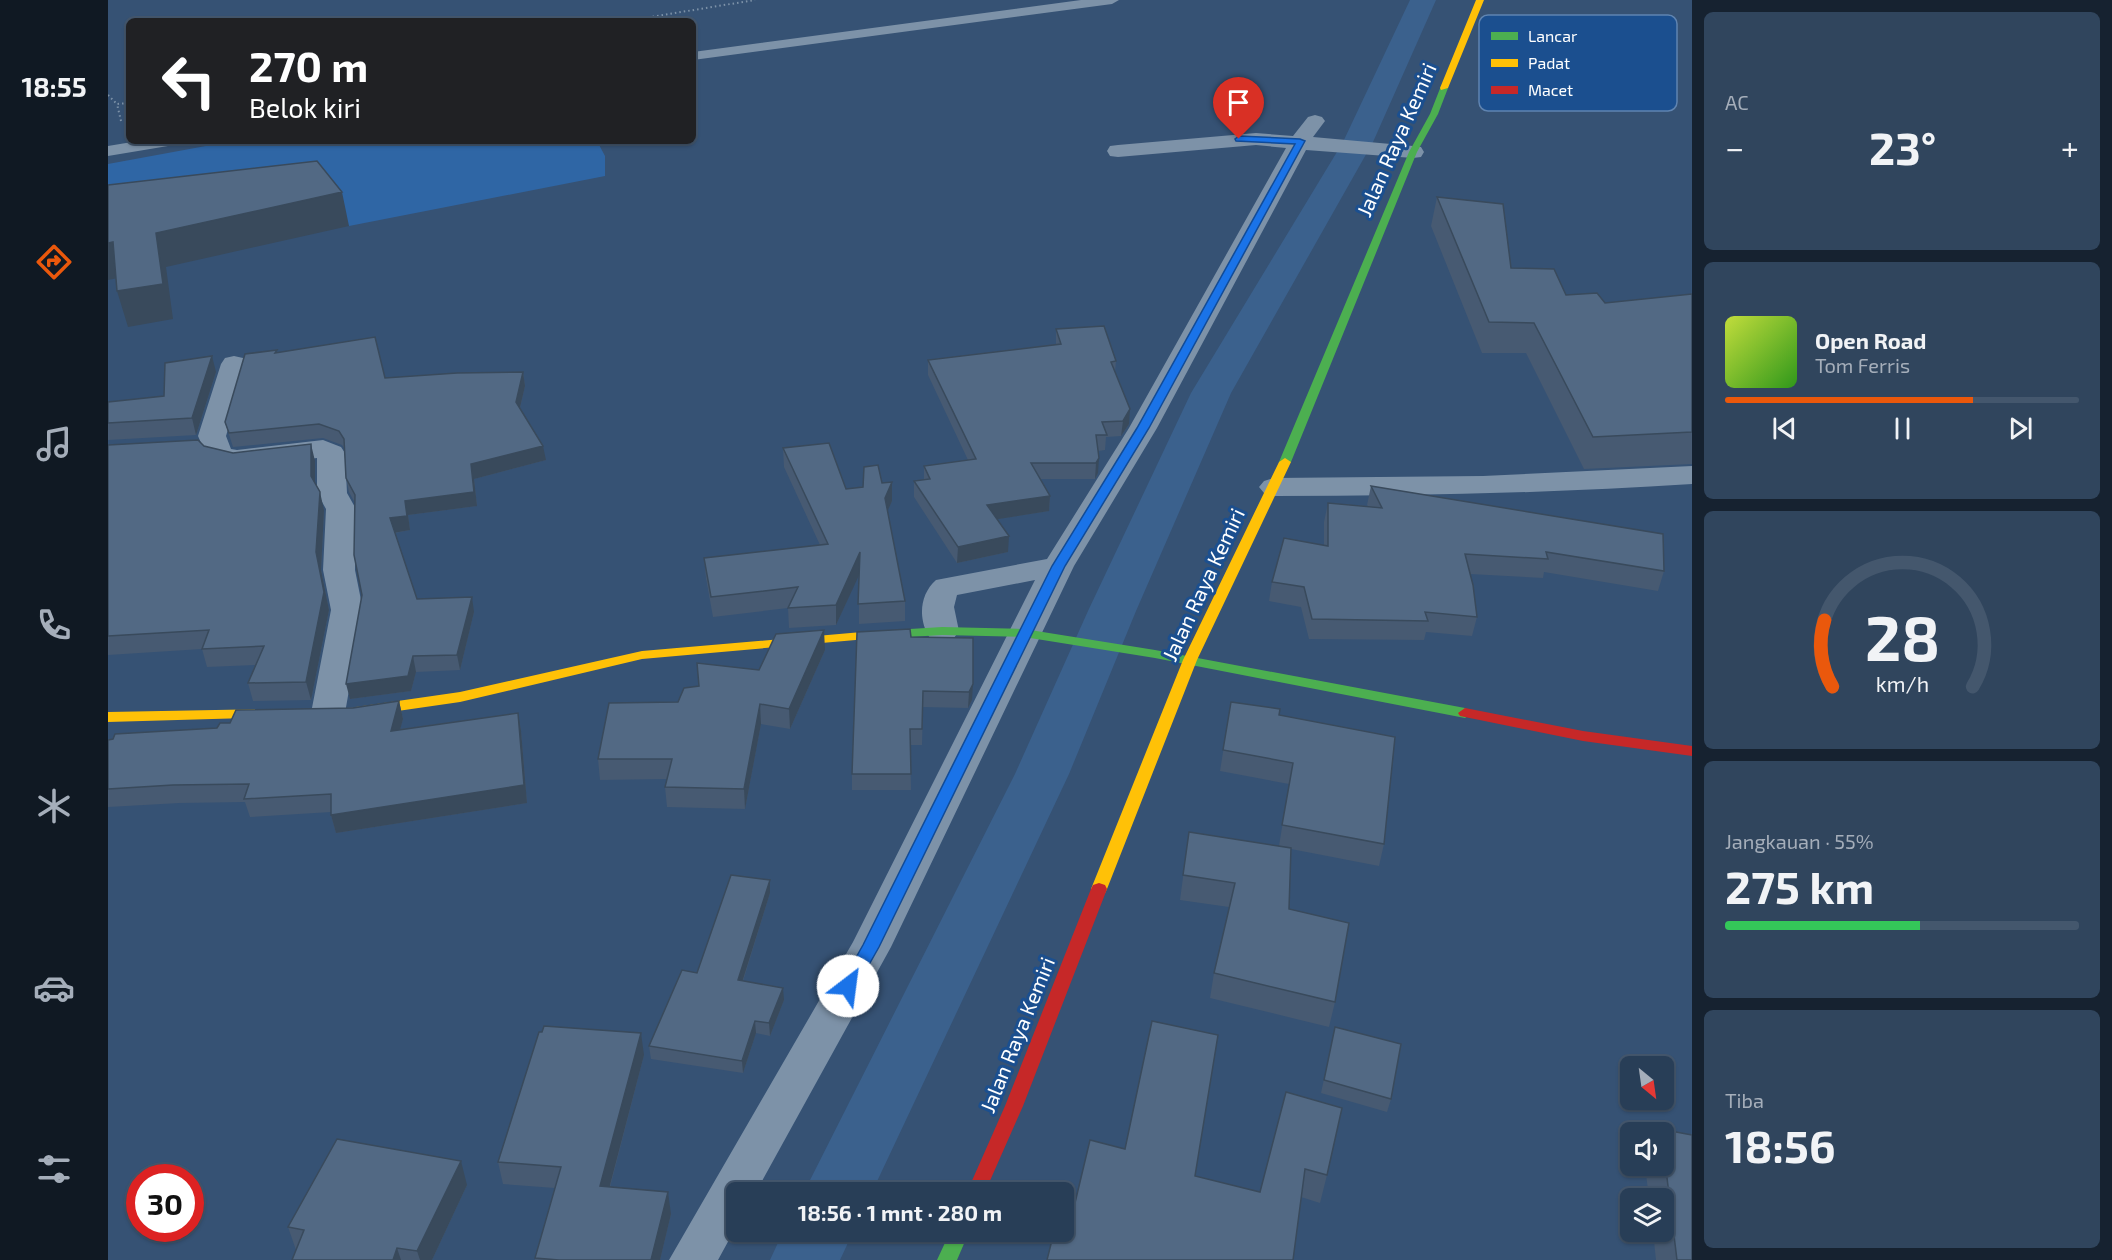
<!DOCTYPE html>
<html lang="id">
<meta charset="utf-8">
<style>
body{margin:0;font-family:"Exo 2",sans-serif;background:#30455d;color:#f1f3f6;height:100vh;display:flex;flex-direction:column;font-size:22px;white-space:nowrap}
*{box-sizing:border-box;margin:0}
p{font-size:20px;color:#a5aeba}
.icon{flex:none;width:33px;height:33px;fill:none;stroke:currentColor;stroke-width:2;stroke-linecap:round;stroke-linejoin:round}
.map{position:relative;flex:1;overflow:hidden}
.sheet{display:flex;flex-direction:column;gap:12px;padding:12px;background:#162230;width:420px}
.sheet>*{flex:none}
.guide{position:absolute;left:18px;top:18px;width:570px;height:126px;border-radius:9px;box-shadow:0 2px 4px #0004,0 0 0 2px #44576d;background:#202124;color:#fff;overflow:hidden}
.needle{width:39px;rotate:151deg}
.fabs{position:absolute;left:1512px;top:1056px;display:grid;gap:12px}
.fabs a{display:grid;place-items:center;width:54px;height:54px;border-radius:9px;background:#283e57;box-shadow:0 2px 4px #0004,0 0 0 2px #44576d;font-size:30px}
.speed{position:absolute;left:18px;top:1164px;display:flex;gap:12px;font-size:30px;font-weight:700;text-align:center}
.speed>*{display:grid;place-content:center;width:78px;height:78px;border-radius:50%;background:#283e57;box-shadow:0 2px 4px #0004,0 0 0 2px #44576d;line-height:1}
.speed .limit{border:9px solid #d22;background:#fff;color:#111}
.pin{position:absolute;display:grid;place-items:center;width:51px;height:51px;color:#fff;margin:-62px -26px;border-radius:50% 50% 50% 0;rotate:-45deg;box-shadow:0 0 6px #0007}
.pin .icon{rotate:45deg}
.me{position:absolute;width:66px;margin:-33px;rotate:30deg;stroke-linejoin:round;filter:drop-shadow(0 0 4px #0008)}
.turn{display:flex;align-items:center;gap:21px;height:126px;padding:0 24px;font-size:27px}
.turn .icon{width:78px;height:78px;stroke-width:2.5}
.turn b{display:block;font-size:42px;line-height:51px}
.big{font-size:45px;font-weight:700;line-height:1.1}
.sheet .tile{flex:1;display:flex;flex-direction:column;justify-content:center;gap:9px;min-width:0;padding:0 21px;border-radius:9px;background:#30455d}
.sheet .dial{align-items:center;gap:0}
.dial svg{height:156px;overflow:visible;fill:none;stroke:#44576d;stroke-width:7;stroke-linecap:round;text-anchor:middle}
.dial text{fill:#f1f3f6;stroke:none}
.song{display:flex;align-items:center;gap:18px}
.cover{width:72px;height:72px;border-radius:9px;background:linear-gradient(135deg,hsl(70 70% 55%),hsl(110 70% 35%))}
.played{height:6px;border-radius:3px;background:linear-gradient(90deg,#ea580c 70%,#44576d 70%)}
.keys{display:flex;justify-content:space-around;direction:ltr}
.heat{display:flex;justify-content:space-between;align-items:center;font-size:33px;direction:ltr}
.charge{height:9px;border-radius:4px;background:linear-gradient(90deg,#34c759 55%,#44576d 0)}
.trip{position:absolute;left:618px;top:1182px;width:348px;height:60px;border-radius:9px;background:#283e57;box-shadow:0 2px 4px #0004,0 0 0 2px #44576d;font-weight:700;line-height:60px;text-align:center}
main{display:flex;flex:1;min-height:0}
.menu{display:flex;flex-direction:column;width:108px;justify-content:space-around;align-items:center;background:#101923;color:#a5aeba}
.menu .icon{width:42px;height:42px}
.menu .selected{color:#ea580c}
.menu b{font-size:27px;color:#f1f3f6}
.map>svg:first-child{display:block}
.green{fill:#2f66a5}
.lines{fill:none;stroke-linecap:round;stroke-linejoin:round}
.canal{fill:#3b618d;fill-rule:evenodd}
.path{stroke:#7d92a8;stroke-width:2;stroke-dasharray:1.5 3;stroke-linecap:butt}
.lane{fill:#7d92a8;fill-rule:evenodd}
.street{fill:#7d92a8;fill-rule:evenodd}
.fast{fill:#4caf50;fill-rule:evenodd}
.slow{fill:#ffc107;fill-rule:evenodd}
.jam{fill:#c62828;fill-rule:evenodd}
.wall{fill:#475a72}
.shaded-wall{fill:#394a5c}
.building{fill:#526984;stroke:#394a5c;stroke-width:1.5}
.route{fill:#1a73e8;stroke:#114b97;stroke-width:1.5}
.labels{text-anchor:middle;stroke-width:6;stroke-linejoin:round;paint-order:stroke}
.street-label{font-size:21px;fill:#fff;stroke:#1b4f8f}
.key{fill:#1b4f8f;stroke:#5f84b1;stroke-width:1.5}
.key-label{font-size:16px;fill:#fff}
</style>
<main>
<nav class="menu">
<b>18:55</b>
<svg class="icon selected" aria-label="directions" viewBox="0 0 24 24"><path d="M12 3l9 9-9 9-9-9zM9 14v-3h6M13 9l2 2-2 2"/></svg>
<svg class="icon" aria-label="music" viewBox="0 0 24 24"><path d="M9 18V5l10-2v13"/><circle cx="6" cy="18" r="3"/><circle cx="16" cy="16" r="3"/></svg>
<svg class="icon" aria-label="phone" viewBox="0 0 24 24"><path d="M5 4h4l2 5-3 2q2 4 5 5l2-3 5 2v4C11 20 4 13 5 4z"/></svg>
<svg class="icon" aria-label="climate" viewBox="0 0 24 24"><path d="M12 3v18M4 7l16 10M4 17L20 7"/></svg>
<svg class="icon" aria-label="car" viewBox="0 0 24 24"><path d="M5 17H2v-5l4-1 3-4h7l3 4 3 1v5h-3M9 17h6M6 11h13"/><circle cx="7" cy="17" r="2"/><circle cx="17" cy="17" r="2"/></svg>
<svg class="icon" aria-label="filters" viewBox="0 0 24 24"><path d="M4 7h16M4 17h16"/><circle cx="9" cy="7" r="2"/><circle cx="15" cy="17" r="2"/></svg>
</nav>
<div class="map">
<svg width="1584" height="1260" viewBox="0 0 1584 1260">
<rect width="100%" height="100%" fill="#365274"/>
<!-- green -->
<path class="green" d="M 125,141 L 489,141 L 497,156 L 497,176 L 241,226 L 216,194 L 0,214 L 0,164 Z"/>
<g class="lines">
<!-- canal -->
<path class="canal" d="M 1302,0 L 1328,0 L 1265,142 L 1123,393 L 1028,611 L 961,774 L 764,1192 L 696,1192 L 907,774 L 980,611 L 1083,393 L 1235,142 Z
M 675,1232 L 745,1232 L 732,1260 L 662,1260 Z"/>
<!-- path -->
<path class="path" d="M 518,21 L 647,0
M 0,95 L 9,104
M 13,121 L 9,104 L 21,103"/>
<!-- lane -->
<path class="lane" d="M 973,0 L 1011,0 L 1004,4 L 585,60 L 585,52 Z
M 30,141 L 68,141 L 60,146 L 0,156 L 0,146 Z"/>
<!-- street -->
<path class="street" d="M 1207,115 L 1214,117 L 1217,121 L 1205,137 L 1305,146 L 1313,147 L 1316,152 L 1313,157 L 1305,158 L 1198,150 L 1049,428 L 966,566 L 783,947 L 648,1192 L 628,1192 L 628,1227 L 610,1260 L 561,1260 L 745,942 L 927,580 L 849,595 L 846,607 L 851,631 L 846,638 L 834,641 L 822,638 C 810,620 811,595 828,580 L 939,559 L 1021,428 L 1178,148 L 1148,145 L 1010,157 L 1002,156 L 999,151 L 1002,146 L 1010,145 L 1148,133 L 1185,136 L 1200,117 Z
M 126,356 L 135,358 L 139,364 L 118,436 L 123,449 L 129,450 L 215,440 L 233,447 L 237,453 L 239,493 L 248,509 L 247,570 L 255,610 L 237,713 L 232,721 L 220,724 L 208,721 L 203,713 L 223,610 L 215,570 L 218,509 L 209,493 L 209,458 L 129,468 L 101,461 L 90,436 L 113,364 L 117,358 Z
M 1584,466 L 1584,484 C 1445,493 1306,496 1166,496 L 1156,493 L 1151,487 L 1156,481 L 1166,478 L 1375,476 Z"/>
<!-- fast -->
<path class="fast" d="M 1333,86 L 1340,88 L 1330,114 L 1309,152 L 1183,462 L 1177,466 L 1173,465 L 1171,462 L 1301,152 L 1322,114 Z
M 834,627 L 916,629 L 1047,650 L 1357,708 L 1364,713 L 1357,718 L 1047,658 L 916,637 L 834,635 L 754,640 L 747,636 L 754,632 Z
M 842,1232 L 861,1232 L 849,1260 L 829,1260 Z"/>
<!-- slow -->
<path class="slow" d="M 1368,0 L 1376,0 L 1340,88 L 1333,90 L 1332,88 Z
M 1177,458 L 1183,462 L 1089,660 L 999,889 L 997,893 L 991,895 L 985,893 L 983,889 L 1075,660 L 1171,462 Z
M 754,632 L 759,633 L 761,636 L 759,639 L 534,659 L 352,702 L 248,717 L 241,712 L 248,707 L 352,692 L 534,651 Z
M 169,709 L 174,711 L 176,714 L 174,717 L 0,722 L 0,712 Z"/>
<!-- jam -->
<path class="jam" d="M 1357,708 L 1475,731 L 1584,746 L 1584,756 L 1475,741 L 1352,716 L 1350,713 Z
M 991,883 L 997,885 L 999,889 L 915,1106 L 877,1192 L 859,1192 L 897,1106 L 983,889 L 985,885 Z"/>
</g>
<!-- wall -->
<path class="wall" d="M 1329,197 L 1403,268 L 1458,295 L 1497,303 L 1584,294 L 1584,464 L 1476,469 L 1418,353 L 1374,353 L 1323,226 Z
M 948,329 L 1008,361 L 1007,372 L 1021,424 L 1013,436 L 998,437 L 997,450 L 990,451 L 990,473 L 987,479 L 932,479 L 942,496 L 941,511 L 889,519 L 900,552 L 849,563 L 806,497 L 806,481 L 816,480 L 816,466 L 860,460 L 820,375 L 820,360 L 948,344 Z
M 170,353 L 277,378 L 415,372 L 417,386 L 412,408 L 438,460 L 366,479 L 369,506 L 300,515 L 302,530 L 287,533 L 309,599 L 366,612 L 352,670 L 308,672 L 303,691 L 242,699 L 254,595 L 247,503 L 241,492 L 238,478 L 237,449 L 234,445 L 215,438 L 125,447 L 117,422 Z
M 108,372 L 88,435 L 0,440 L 0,402 L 56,396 Z
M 0,445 L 96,446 L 125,453 L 207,461 L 207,484 L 216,510 L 213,570 L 221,610 L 203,700 L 145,701 L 140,683 L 147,665 L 99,667 L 94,649 L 0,655 Z
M 675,448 L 738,489 L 774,483 L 784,501 L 779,511 L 797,601 L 797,621 L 751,624 L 751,574 L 728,625 L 681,628 L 680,608 L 605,617 L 598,578 L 596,558 L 712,545 L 676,467 Z
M 1263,486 L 1556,571 L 1550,591 L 1436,572 L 1435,578 L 1362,574 L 1369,617 L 1364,636 L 1318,632 L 1316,640 L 1201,639 L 1193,607 L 1161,601 L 1164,582 L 1216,545 L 1216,522 L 1220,503 L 1260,506 L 1259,505 Z
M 803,637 L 865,638 L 864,700 L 860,708 L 815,707 L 814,745 L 802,745 L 803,790 L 744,790 L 744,774 Z
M 717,650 L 682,729 L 653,724 L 637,809 L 559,807 L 557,787 L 559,779 L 492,780 L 490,759 L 591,686 L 651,670 Z
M 291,701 L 295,719 L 292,729 L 410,713 L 413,731 L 419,803 L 228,833 L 223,815 L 223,812 L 142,817 L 137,802 L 71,803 L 0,807 L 0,740 L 109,728 L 122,723 Z
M 1123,702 L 1171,715 L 1276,844 L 1271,866 L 1183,849 L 1181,909 L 1227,1002 L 1221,1027 L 1102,998 L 1106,973 L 1121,907 L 1072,900 L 1081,832 L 1171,846 L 1181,784 L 1112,771 Z
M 662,880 L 662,893 L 635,981 L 676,1000 L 662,1036 L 648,1033 L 635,1073 L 543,1059 L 541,1046 L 589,973 Z
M 1227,1027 L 1283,1099 L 1279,1112 L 1213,1093 Z
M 536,1055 L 502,1187 L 563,1214 L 552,1260 L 427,1260 L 427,1258 L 447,1188 L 395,1184 L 390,1162 Z
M 1178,1092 L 1219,1175 L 1212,1203 L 1193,1197 L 961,1228 L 1087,1176 L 1152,1192 Z
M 1552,1129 L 1584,1135 L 1584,1260 L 1548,1260 L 1545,1232 L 1556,1232 L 1556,1198 L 1541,1198 L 1537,1166 L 1556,1166 L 1556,1132 L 1551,1132 Z
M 359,1185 L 324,1260 L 184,1260 L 188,1250 L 180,1227 Z"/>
<!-- shaded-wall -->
<path class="shaded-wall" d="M 234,192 L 241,226 L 58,267 L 65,319 L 20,327 L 9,291 L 48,233 Z
M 5,242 L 15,277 L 0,280 L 0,243 Z
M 104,356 L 108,372 L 88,435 L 84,418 Z
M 415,372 L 417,386 L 410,416 L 408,402 Z
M 1022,409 L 1021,424 L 1013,436 L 1015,421 Z
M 203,444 L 207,461 L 207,493 L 203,476 Z
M 435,446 L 438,460 L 366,479 L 369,506 L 300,515 L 302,530 L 285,533 L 282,518 L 297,501 L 363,464 Z
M 991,458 L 990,473 L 987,479 L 988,463 Z
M 784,482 L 784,501 L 777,517 L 777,498 Z
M 212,492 L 216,510 L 213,570 L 221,610 L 203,700 L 198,682 L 208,552 Z
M 942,496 L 941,511 L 878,521 L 879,505 Z
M 901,536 L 900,552 L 849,563 L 850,547 Z
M 752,552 L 753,571 L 728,625 L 728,605 Z
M 364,597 L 366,612 L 352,670 L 349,655 Z
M 716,630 L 717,650 L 682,729 L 681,709 Z
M 305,656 L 308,672 L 303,691 L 242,699 L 238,684 Z
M 865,684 L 864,700 L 860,708 L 861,692 Z
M 291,701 L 295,719 L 287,748 L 283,731 Z
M 652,704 L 653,724 L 637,809 L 636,789 Z
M 410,713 L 413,731 L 419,803 L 228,833 L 223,815 Z
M 662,880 L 662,893 L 631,992 L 630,980 Z
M 675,988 L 676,1000 L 662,1036 L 661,1023 Z
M 647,1021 L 648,1033 L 635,1073 L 634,1061 Z
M 533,1033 L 536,1055 L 496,1208 L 492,1186 Z
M 353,1161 L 359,1185 L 324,1260 L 312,1260 L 309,1251 Z
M 560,1192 L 563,1214 L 552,1260 L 543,1260 Z
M 289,1248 L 293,1260 L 285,1260 Z"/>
<!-- building -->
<path class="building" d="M 209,161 L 234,192 L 48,233 L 55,284 L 9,291 L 5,242 L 0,243 L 0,185 Z
M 1329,197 L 1395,204 L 1403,268 L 1446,269 L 1458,295 L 1489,293 L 1497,303 L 1584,294 L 1584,432 L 1485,437 L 1426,323 L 1381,322 Z
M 996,326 L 1008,361 L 1003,362 L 1022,409 L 1015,421 L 994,422 L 999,435 L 988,435 L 991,458 L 988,463 L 923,463 L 942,496 L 879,505 L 901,536 L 850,547 L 806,481 L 822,479 L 816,466 L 868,459 L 820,360 L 953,344 L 948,329 Z
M 267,337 L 277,378 L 349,373 L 415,372 L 408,402 L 435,446 L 363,464 L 366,492 L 297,501 L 299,516 L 282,518 L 309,599 L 364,597 L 349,655 L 305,656 L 300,676 L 238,684 L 254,595 L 246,555 L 247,495 L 238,478 L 236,439 L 231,431 L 211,424 L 121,433 L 117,422 L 137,354 L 169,350 L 167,353 Z
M 104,356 L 84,418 L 0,423 L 0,402 L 56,396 L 57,363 Z
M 90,440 L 96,446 L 125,453 L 203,444 L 203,476 L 212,492 L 208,552 L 216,592 L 198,682 L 140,683 L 156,646 L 94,649 L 101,630 L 0,636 L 0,445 Z
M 721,443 L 738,489 L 755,487 L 756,467 L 770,465 L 774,483 L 784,482 L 777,498 L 797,601 L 750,604 L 752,552 L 728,605 L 680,608 L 690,587 L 603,597 L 596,558 L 720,544 L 675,448 Z
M 1263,486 L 1555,534 L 1556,571 L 1438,552 L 1440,559 L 1357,554 L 1365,585 L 1369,617 L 1317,612 L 1320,621 L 1204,619 L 1196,587 L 1164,582 L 1176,538 L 1220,546 L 1220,503 L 1274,508 Z
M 802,629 L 803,637 L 865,638 L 865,684 L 861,692 L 815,691 L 814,729 L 802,729 L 803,774 L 744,774 L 749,632 Z
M 716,630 L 681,709 L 652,704 L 636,789 L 557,787 L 564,759 L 490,759 L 501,703 L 570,702 L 576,688 L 591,686 L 589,663 L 651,670 L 668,634 Z
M 291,701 L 283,731 L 410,713 L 416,785 L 223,815 L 223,794 L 136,799 L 141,784 L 65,785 L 0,789 L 0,740 L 5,739 L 7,734 L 109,728 L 112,723 L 122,723 L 128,710 L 245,708 Z
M 1123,702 L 1172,709 L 1171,715 L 1287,737 L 1276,844 L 1174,825 L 1185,763 L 1115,750 Z
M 1081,832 L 1183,848 L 1181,909 L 1241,923 L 1227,1002 L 1106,973 L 1127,883 L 1075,875 Z
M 623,875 L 662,880 L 630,980 L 675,988 L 661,1023 L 647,1021 L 634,1061 L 541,1046 L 574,970 L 589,973 Z
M 1044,1021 L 1110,1035 L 1087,1176 L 1152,1192 L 1178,1092 L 1234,1108 L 1219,1175 L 1197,1169 L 1185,1260 L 939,1260 L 946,1232 L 956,1232 L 956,1227 L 961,1228 L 982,1140 L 1017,1149 Z
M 436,1026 L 533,1033 L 492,1186 L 560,1192 L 543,1260 L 451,1260 L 427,1258 L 453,1167 L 390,1162 L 431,1032 L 434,1032 Z
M 1227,1027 L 1293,1044 L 1283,1099 L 1216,1080 Z
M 1552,1129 L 1584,1135 L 1584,1260 L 1569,1260 L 1556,1153 L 1556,1132 L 1553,1132 Z
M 229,1139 L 353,1161 L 309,1251 L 289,1248 L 285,1260 L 184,1260 L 196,1230 L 180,1227 Z"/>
<!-- route -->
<path class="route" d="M 1131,136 L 1192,139 L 1197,141 L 1041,428 L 957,566 L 771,947 L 746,991 L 740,992 L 734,991 L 732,986 L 755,945 L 944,566 L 1029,428 L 1187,144 L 1128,141 L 1127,139 Z"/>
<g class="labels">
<!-- street labels -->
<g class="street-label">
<text transform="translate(1289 140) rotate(-66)" y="7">Jalan Raya Kemiri</text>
<text transform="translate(1096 585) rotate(-65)" y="7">Jalan Raya Kemiri</text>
<text transform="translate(910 1035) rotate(-68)" y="7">Jalan Raya Kemiri</text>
</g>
</g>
<!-- legend -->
<rect x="1371" y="15" width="198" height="96" rx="9" class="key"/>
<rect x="1383" y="32" width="27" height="8" fill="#4caf50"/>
<rect x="1383" y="59" width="27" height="8" fill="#ffc107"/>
<rect x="1383" y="86" width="27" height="8" fill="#c62828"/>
<g class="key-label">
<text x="1420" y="42">Lancar</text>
<text x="1420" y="69">Padat</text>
<text x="1420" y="96">Macet</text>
</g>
</svg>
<div class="fabs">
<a><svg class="needle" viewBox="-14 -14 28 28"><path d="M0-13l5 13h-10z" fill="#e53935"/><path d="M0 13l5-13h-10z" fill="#a5aeba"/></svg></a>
<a><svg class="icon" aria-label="sound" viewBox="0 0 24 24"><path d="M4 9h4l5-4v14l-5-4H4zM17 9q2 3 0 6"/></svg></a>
<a><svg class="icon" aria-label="layers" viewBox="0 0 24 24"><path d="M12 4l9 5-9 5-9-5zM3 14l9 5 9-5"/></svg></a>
</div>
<div class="speed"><div class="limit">30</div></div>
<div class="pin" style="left:1131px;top:139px;background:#d93025"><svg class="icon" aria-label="arrive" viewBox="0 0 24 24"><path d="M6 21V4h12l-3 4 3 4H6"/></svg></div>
<svg class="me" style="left:740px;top:986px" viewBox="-20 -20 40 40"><circle r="19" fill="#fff"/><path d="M0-13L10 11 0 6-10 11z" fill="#1a73e8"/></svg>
<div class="trip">18:56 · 1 mnt · 280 m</div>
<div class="guide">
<div class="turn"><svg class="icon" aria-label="left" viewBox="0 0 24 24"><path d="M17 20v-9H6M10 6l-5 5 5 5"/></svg><div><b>270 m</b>Belok kiri</div></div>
</div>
</div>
<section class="sheet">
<div class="tile"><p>AC</p>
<div class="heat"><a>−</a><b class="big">23°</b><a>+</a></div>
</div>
<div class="tile">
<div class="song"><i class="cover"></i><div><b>Open Road</b><p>Tom Ferris</p></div></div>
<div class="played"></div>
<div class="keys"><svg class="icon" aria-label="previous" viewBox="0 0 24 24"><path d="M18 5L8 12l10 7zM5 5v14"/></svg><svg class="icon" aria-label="pause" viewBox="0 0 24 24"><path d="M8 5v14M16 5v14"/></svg><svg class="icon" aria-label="next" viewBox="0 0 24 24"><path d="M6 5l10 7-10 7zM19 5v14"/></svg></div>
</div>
<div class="tile dial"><svg viewBox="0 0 100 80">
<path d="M14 69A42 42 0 1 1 86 69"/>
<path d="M14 69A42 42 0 0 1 10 35" stroke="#ea580c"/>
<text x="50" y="56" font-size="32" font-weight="700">28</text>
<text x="50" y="72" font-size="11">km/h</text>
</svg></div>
<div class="tile"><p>Jangkauan · 55%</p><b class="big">275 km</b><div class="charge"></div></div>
<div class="tile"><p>Tiba</p><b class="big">18:56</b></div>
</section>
</main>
